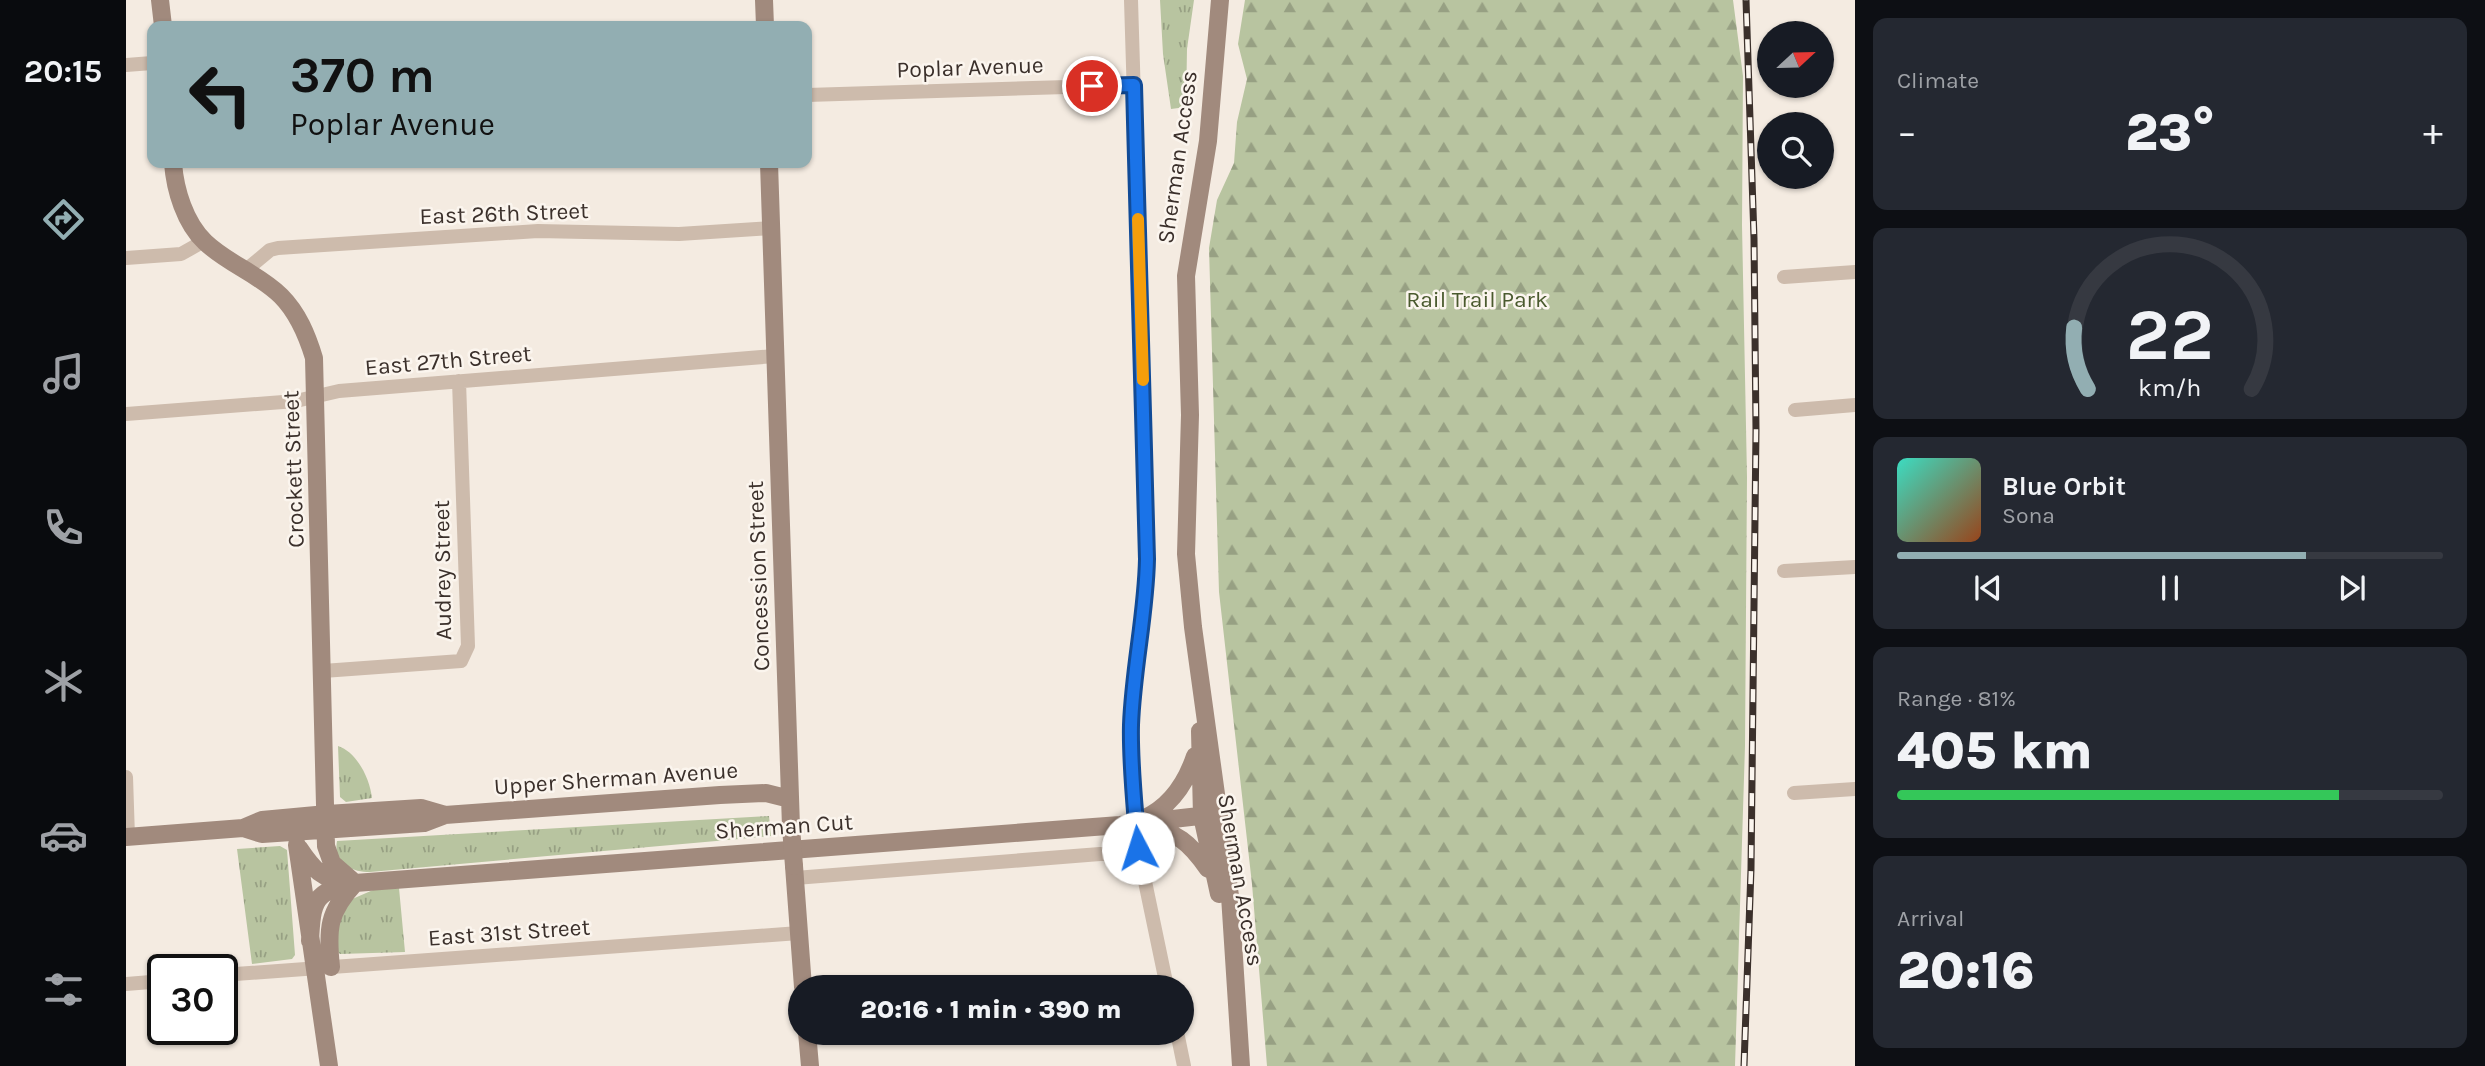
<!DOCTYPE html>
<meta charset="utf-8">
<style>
body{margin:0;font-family:Karla,sans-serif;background:#242831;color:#f1f3f6;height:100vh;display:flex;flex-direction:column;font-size:26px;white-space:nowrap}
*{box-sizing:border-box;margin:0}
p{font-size:23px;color:#9ea1a6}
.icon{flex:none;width:38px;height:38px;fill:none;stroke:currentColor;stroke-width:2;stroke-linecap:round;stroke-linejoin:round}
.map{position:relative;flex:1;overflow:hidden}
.side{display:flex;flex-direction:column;gap:18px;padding:18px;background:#0d0f14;width:630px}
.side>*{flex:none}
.banner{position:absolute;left:21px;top:21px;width:665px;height:147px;border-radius:14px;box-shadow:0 2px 5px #0004;background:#92aeb2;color:#111;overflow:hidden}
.needle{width:46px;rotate:68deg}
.buttons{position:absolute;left:1631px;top:21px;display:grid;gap:14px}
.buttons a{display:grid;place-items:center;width:77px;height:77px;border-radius:50%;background:#171b24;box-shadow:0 2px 5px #0004;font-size:35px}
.speed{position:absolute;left:21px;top:954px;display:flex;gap:14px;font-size:35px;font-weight:700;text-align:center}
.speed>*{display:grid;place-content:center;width:91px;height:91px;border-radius:50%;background:#171b24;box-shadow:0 2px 5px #0004;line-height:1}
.speed .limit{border:4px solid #111;border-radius:10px;background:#fff;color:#111}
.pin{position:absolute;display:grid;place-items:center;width:60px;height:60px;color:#fff;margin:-30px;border:4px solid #fff;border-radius:50%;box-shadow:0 2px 7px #0007}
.me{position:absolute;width:77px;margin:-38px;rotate:355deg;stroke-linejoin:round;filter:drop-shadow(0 0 5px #0008)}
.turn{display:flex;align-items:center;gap:24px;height:147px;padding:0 28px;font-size:32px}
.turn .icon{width:91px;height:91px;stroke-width:2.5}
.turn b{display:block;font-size:49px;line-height:60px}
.big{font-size:52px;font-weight:800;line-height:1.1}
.side .tile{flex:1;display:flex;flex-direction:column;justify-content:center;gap:10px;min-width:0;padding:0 24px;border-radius:14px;background:#242831}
.side .dial{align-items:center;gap:0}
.dial svg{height:182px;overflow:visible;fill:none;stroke:#363941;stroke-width:7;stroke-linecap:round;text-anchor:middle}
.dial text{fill:#f1f3f6;stroke:none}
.song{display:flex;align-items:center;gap:21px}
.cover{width:84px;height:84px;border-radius:10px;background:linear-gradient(135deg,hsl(170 70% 55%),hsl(20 70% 35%))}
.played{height:7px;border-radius:4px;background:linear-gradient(90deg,#92aeb2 75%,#363941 75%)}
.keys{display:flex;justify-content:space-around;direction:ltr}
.heat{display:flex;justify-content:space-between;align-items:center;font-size:38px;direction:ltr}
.charge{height:10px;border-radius:5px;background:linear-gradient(90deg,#34c759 81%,#363941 0)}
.trip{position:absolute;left:662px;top:975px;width:406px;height:70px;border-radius:35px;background:#171b24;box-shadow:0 2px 5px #0004;font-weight:800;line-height:70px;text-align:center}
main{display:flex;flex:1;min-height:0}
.dock{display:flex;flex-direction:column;width:126px;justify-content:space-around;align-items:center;background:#090b0e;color:#9ea1a6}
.dock .icon{width:49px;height:49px}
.dock .active{color:#92aeb2}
.dock b{font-size:32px;color:#f1f3f6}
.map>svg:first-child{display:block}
.forest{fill:url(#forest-firs)}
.park{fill:url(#park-tufts)}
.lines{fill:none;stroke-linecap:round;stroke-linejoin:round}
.street{stroke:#cdbbac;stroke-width:14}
.secondary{stroke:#a18a7d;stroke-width:18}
.rail-casing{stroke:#3b302b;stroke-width:7}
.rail{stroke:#fbf5ee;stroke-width:4.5;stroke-dasharray:13;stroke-linecap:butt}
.street-bridge{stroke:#cdbbac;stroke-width:14}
.secondary-bridge{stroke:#a18a7d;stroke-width:18}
.route-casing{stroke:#114b97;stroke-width:18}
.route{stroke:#1a73e8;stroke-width:12}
.slow{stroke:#f59e0b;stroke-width:12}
.labels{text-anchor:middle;stroke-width:5;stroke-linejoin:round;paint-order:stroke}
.street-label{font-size:23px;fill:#3b302b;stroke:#fbf5ee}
.park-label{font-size:23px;fill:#4a5a2e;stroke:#fbf5ee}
</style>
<main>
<nav class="dock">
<b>20:15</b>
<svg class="icon active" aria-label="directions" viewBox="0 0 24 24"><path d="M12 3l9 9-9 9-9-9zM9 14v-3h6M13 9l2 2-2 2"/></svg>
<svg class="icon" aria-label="music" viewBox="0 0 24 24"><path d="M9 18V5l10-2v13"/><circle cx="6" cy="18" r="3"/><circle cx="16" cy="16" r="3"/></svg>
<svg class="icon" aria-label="phone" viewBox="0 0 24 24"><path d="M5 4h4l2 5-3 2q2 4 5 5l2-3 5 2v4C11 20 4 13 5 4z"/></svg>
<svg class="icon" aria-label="climate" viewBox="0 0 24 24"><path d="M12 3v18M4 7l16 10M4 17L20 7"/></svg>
<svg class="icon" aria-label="car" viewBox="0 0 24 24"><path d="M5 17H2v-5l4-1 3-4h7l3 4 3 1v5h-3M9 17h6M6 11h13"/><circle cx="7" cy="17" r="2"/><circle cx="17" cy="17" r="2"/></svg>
<svg class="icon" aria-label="filters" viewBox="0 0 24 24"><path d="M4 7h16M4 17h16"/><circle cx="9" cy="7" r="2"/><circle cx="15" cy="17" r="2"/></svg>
</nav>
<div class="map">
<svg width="1729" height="1066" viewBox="0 0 1729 1066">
<defs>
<pattern id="forest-firs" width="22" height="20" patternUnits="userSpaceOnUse" patternTransform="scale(1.75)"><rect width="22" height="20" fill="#b8c4a0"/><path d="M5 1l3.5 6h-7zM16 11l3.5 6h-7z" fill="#97a083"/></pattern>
<pattern id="park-tufts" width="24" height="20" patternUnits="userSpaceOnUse" patternTransform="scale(1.75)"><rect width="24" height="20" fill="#b8c4a0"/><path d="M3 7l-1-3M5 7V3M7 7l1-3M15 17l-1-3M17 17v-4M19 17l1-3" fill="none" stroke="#97a083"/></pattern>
</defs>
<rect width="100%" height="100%" fill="#f4ebe1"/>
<!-- forest -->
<path class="forest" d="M 1119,0 L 1607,0 L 1617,76 L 1616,225 L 1621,477 L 1619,746 L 1609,1066 L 1141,1066 L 1126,884 L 1093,592 L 1083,248 L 1091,200 L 1108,163 L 1111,122 L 1121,79 L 1112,44 Z"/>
<!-- park -->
<path class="park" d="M 1034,0 L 1068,0 L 1061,49 L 1060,107 L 1045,109 L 1037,54 Z
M 212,746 C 231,752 244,779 246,798 L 220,802 L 214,797 Z
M 643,816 L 645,836 L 244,872 C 225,872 207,863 211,841 Z
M 154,846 L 161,850 L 169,955 L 166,959 L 126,964 L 111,849 Z
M 273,888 L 279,952 L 214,954 L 211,951 L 209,925 L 224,900 L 247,890 Z"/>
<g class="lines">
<!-- street -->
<path class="street" d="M 1005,0 L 1022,559 L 1005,724 L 1007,794
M 0,65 L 26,63
M 681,95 L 1008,85
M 0,258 L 55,254 L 78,241
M 120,270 L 144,250 L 152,248 L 412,231 L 553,234 L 645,228
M 1658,277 L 1729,272
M 1669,410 L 1729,405
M 0,414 L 170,401 L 213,391 L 649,356
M 1658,571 L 1729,567
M 197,671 L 335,661 L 342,646 L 333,381
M 0,777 L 2,837
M 1668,793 L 1729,789
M 1012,848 L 1041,987
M 669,878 L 974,854 L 1012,854
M 96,975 L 673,933
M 0,984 L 37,981
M 1051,1032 L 1058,1066"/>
<!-- secondary -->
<path class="secondary" d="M 34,0 L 37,26
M 638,0 L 639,26
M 1094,0 L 1082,141 L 1060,276 L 1064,415 L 1060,554 L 1067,627 L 1104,896 L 1115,1066
M 47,163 C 49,190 59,223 79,242 C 102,264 133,274 155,296 C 172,313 181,335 188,358 L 200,846 L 206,863 L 229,883
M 643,163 L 665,827
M 1074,731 L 1076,816 L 1093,894
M 1017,819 C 1044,807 1060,783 1069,756
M 1018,827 C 1051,831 1064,843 1082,869
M 117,828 L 136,834 L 298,823 L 319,815 L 594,795 L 640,793 L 664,799
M 0,837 L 117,828 L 136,820 L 201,814 L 295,808 L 319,815
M 171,845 L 203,1066
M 173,848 C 187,869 196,880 222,882
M 668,866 L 677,987
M 184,941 C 186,901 188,891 229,883 L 994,825 L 1091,814
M 205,967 C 201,929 202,912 229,883
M 681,1032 L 684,1066"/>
<!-- rail casing -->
<g class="rail-casing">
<path id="rail" d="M 1618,1066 L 1625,869 L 1630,430 L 1628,238 L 1620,0"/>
</g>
<!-- rail -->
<use href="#rail" class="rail"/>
<!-- street-bridge -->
<path class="street-bridge" d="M 1007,794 L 1012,848"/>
<!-- secondary-bridge -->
<path class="secondary-bridge" d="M 665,827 L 668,866"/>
</g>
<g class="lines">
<!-- route casing -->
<g class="route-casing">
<path id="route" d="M 966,86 L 1008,85 L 1021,559 C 1020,614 1007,669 1005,725 C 1004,766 1009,807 1012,848"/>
</g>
<!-- route -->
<use href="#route" class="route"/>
<!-- slow -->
<path class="slow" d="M 1012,219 L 1017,380"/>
</g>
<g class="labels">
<!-- street labels -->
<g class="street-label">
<text transform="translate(844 67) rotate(-2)" y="8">Poplar Avenue</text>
<text transform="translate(1051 157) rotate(-82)" y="8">Sherman Access</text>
<text transform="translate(378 213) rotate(-2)" y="8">East 26th Street</text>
<text transform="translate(322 360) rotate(-5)" y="8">East 27th Street</text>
<text transform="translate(167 469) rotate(-92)" y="8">Crockett Street</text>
<text transform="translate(316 570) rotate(-91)" y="8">Audrey Street</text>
<text transform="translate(632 576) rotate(-92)" y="8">Concession Street</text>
<text transform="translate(490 778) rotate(-4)" y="8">Upper Sherman Avenue</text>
<text transform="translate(658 826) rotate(-4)" y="8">Sherman Cut</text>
<text transform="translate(1115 880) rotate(80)" y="8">Sherman Access</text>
<text transform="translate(383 932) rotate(-4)" y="8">East 31st Street</text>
</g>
<!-- park labels -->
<g class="park-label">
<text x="1351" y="307">Rail Trail Park</text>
</g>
</g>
</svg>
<div class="buttons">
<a><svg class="needle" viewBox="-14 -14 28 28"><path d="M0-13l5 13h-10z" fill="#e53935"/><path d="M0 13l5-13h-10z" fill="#9ea1a6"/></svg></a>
<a><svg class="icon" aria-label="search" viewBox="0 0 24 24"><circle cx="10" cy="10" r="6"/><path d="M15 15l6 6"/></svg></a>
</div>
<div class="speed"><div class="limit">30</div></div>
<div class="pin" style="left:966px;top:86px;background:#d93025"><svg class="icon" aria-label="arrive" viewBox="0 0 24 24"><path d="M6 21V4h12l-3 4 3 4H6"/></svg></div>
<svg class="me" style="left:1012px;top:848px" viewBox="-20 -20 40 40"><circle r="19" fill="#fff"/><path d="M0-13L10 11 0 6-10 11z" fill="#1a73e8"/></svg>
<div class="trip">20:16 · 1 min · 390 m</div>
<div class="banner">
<div class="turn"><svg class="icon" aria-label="left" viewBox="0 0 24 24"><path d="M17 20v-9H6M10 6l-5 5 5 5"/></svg><div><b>370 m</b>Poplar Avenue</div></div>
</div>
</div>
<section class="side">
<div class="tile"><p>Climate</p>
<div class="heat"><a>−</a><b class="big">23°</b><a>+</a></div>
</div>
<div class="tile dial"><svg viewBox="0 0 100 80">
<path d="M14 69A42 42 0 1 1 86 69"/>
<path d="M14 69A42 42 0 0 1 8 42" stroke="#92aeb2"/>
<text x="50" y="56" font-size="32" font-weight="700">22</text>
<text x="50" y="72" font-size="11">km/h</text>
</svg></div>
<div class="tile">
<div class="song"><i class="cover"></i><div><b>Blue Orbit</b><p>Sona</p></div></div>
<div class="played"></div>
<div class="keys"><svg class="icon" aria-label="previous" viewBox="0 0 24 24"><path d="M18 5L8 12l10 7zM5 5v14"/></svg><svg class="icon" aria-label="pause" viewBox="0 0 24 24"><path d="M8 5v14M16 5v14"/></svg><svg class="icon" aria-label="next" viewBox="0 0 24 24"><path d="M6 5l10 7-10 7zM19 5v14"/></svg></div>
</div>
<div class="tile"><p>Range · 81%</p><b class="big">405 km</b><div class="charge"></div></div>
<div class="tile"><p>Arrival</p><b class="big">20:16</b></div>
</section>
</main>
